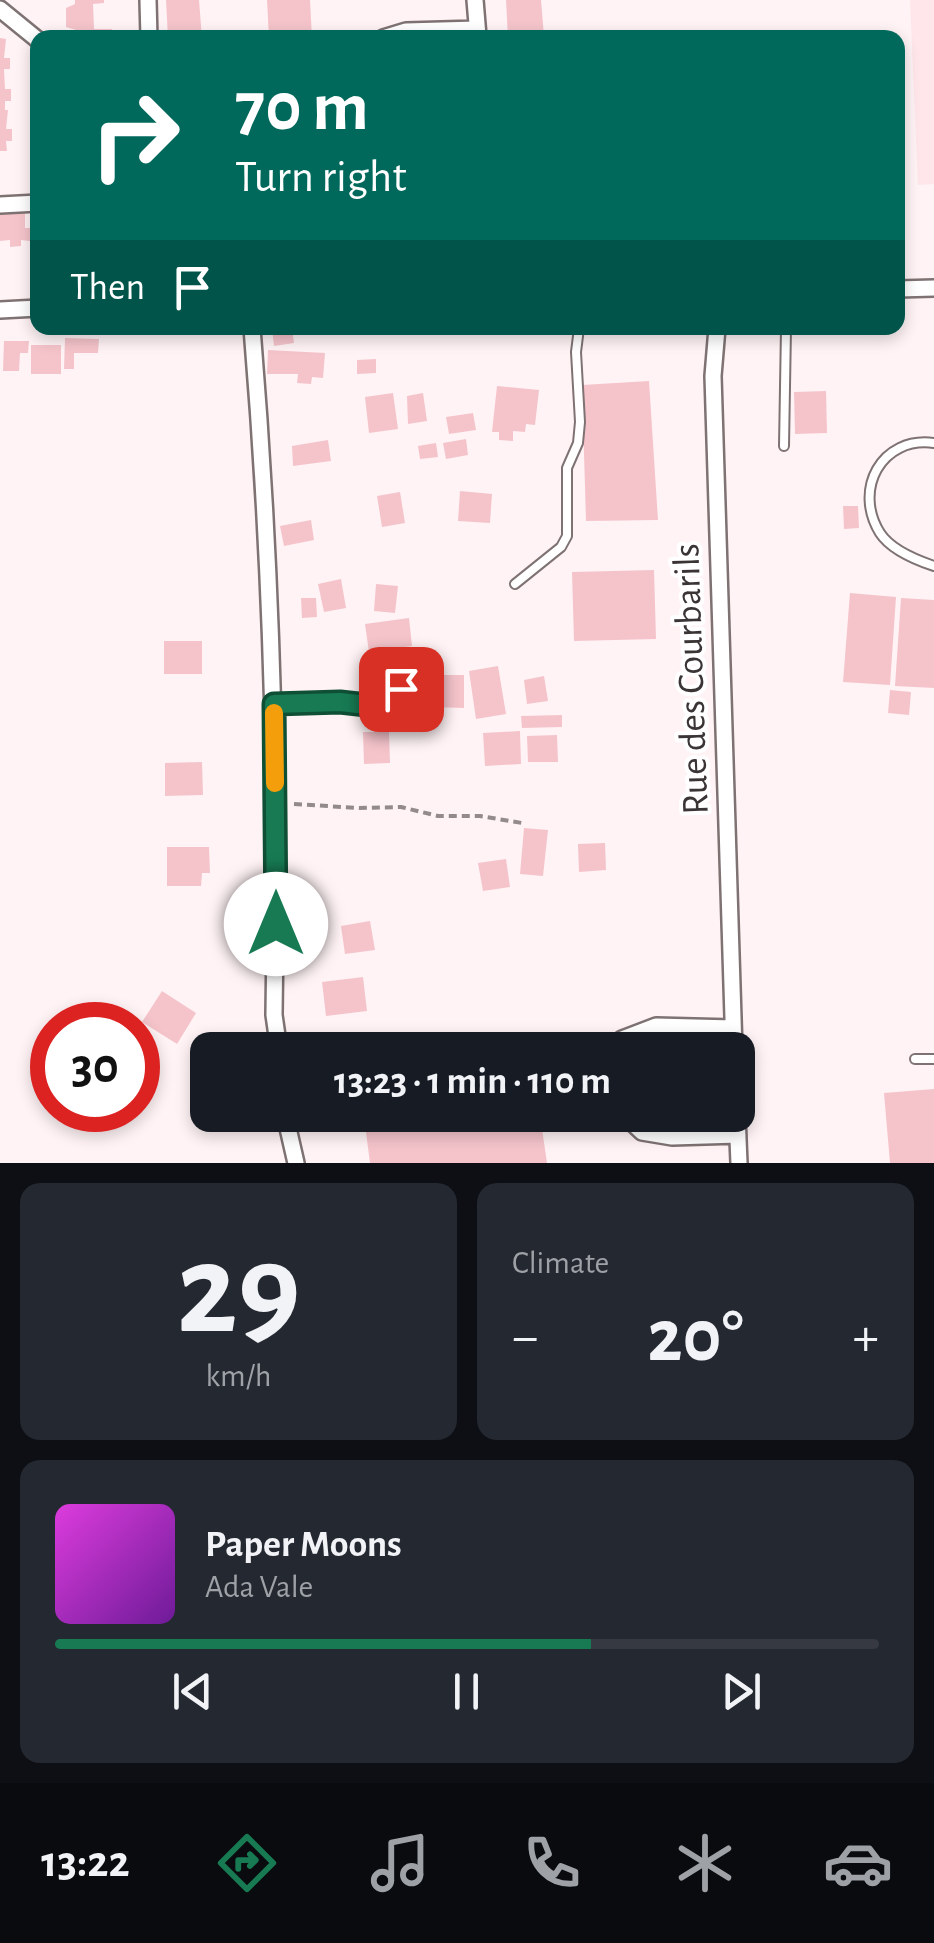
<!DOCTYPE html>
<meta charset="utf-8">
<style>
body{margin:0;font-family:"Alegreya Sans",sans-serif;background:#242831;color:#f1f3f6;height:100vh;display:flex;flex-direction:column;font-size:38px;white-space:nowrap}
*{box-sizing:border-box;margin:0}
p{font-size:32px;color:#9ea1a6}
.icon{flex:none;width:55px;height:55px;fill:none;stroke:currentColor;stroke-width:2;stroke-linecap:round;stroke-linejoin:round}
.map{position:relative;height:1163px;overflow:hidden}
.drawer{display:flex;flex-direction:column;gap:20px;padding:20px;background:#0d0f14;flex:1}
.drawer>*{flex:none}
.banner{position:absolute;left:30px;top:30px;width:875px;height:305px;border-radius:20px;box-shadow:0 5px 15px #0003;background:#00695c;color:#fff;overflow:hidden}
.speed{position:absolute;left:30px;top:1002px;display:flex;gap:20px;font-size:50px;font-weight:700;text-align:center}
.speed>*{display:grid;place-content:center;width:130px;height:130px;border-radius:50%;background:#171b24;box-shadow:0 5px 15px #0003;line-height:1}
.speed .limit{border:15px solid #d22;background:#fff;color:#111}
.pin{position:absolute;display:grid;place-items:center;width:85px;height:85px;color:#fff;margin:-42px;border-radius:20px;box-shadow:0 5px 15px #0006}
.me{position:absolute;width:110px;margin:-55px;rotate:0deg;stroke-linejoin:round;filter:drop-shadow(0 0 8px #0008)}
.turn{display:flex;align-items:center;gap:35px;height:210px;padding:0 40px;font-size:45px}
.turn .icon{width:130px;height:130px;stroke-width:2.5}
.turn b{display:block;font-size:70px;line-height:85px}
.then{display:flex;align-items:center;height:95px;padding:0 40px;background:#0003;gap:20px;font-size:38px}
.big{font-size:75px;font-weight:600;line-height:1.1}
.drawer .card{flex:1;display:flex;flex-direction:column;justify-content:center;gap:15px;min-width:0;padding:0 35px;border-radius:20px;background:#242831}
.drawer .dial{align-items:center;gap:0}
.dial b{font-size:130px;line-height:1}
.song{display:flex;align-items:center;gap:30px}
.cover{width:120px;height:120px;border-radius:15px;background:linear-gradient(135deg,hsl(300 70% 55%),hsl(280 70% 35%))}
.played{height:10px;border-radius:5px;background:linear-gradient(90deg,#177a53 65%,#363941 65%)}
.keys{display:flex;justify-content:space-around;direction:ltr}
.heat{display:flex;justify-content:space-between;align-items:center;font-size:55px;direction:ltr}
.drawer .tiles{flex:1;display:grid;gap:20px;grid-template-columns:1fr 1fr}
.card:last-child{grid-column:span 2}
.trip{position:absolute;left:190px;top:1032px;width:565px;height:100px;border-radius:20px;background:#171b24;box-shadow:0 5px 15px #0003;font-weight:600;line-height:100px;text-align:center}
.dock{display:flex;height:160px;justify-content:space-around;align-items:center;background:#090b0e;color:#9ea1a6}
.dock .icon{width:70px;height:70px}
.dock .current{color:#177a53}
.dock b{font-size:45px;color:#f1f3f6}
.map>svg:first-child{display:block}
.built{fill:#fee6ea}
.building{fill:#f5c4cb}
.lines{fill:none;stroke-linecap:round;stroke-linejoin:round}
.lane-casing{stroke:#7e7273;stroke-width:12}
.street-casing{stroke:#7e7273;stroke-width:20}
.path{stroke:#938a8c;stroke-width:4;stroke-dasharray:8 5;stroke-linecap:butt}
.lane{stroke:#fff;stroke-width:8}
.street{stroke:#fff;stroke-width:15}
.route-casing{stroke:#0f4f36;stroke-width:25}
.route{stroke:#177a53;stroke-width:18}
.slow{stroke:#f59e0b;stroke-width:18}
.labels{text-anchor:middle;stroke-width:8;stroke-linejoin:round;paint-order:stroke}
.street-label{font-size:38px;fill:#3a3435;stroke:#fff}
</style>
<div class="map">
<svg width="934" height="1163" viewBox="0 0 934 1163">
<rect width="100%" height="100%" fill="#fff3f5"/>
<!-- built -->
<path class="built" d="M 910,0 L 934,0 L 934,184 L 918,185 Z"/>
<!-- building -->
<path class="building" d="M 75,0 L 104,0 L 104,3 L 93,4 L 94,29 L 112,29 L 113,38 L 76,38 L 76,30 L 66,27 L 66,8 L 75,4 Z
M 166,0 L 199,0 L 202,38 L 168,38 Z
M 267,0 L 310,0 L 312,38 L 269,38 Z
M 506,0 L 541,0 L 544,36 L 508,38 Z
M 0,38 L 6,39 L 4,58 L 10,58 L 10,69 L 4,69 L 5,89 L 11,89 L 11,101 L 5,101 L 5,110 L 8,110 L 6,129 L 12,129 L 12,141 L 6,141 L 7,151 L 0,151 Z
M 25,213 L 25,228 L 38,228 L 38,242 L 21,240 L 21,246 L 10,247 L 10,240 L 0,241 L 0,214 Z
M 272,328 L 292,328 L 294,343 L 274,346 Z
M 65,338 L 99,339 L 98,353 L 74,353 L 74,369 L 64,369 Z
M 4,341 L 29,341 L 28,353 L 20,353 L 19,371 L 3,371 Z
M 31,345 L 61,345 L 61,374 L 31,374 Z
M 268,350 L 325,353 L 323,378 L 312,377 L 311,384 L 297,383 L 298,374 L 267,374 Z
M 376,359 L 376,373 L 357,374 L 357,360 Z
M 649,381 L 658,520 L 586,521 L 582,385 Z
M 497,386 L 539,390 L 535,425 L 526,424 L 525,432 L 513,431 L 513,441 L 499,440 L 499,432 L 492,432 Z
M 826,391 L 827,433 L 795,434 L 794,392 Z
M 393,393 L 398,429 L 369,433 L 365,397 Z
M 423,393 L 427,421 L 408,424 L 407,396 Z
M 473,413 L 476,430 L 449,434 L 446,417 Z
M 466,439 L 468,455 L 446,459 L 443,443 Z
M 328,440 L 331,461 L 293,466 L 292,446 Z
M 436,443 L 438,457 L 420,459 L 418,446 Z
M 460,491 L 492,494 L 490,523 L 458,521 Z
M 400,492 L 405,523 L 382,527 L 377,496 Z
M 843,506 L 858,506 L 859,528 L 844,529 Z
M 311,520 L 314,540 L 284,546 L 280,526 Z
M 654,570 L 656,639 L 574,641 L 572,572 Z
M 341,579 L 346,608 L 324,612 L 318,584 Z
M 376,584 L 398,586 L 395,613 L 374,611 Z
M 850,593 L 896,597 L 890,685 L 843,682 Z
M 301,598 L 316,598 L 317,617 L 302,618 Z
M 901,598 L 934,600 L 934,688 L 895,686 Z
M 409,618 L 412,646 L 369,652 L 365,624 Z
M 164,641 L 202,641 L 202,674 L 164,674 Z
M 381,660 L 411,662 L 410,679 L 380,677 Z
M 498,666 L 506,714 L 476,719 L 469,671 Z
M 431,675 L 464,675 L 464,708 L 430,707 Z
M 544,676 L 548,701 L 527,704 L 524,680 Z
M 890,690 L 911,692 L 909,715 L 888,713 Z
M 562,715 L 562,727 L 522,728 L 521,716 Z
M 520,731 L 521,764 L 485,766 L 483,733 Z
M 363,732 L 389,732 L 390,763 L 364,764 Z
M 557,735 L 558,762 L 528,762 L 527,736 Z
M 202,762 L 203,795 L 165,796 L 165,763 Z
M 524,828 L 548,830 L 543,876 L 520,874 Z
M 605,843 L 606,870 L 579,872 L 578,844 Z
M 167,847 L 209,847 L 210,873 L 202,873 L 201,886 L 167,886 Z
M 506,859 L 510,887 L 483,891 L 478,863 Z
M 370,921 L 375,950 L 345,954 L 341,926 Z
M 363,977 L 367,1011 L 326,1016 L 322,982 Z
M 162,991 L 196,1013 L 177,1044 L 142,1022 Z
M 934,1089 L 934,1163 L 890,1163 L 884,1093 Z
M 380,1115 L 540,1115 L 547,1163 L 370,1163 L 364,1117 Z"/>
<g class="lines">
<!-- lane casing -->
<g class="lane-casing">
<path id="lane" d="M 934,443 C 881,436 853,490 880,533 C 891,550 916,560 934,566
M 784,446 L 786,328
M 515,584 L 561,547 L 567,536 L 567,468 L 578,443 L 580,422 L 576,352 L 579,328
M 274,704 L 341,703 L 376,706 L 389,702 L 401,689
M 915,1059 L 934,1059"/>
</g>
<!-- street casing -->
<g class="street-casing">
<path id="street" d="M 148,0 L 149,38
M 475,0 L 478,36
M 0,9 L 38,40
M 383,38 L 406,31 L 477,29
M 0,205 L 38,203
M 898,289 L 934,288
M 0,310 L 38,308
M 252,328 C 271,556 278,785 274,1015 L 279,1050
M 717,328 L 713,376 L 734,1050
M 618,1050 L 622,1039 L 656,1026 L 733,1028
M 285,1115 L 296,1163
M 624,1115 L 642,1132 L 672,1137 L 738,1135
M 737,1115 L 739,1163"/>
</g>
<!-- path -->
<path class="path" d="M 294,804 L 359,808 L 401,807 L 438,816 L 480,816 L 522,823"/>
<!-- lane -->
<use href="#lane" class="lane"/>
<!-- street -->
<use href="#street" class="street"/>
</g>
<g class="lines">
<!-- route casing -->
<g class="route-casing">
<path id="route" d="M 276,924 L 274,704 L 340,702 L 376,706 L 390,702 L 401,689"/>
</g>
<!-- route -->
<use href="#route" class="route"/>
<!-- slow -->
<path class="slow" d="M 274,713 L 275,783"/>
</g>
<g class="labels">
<!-- street labels -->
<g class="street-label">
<text transform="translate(690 679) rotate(-92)" y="13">Rue des Courbarils</text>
</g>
</g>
</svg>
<div class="speed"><div class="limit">30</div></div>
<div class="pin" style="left:401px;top:689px;background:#d93025"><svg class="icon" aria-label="arrive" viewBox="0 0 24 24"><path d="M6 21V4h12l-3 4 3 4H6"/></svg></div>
<svg class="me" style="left:276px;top:924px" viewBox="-20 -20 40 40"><circle r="19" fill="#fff"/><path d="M0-13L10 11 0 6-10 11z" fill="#177a53"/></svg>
<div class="trip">13:23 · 1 min · 110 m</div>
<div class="banner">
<div class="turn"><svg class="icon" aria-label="right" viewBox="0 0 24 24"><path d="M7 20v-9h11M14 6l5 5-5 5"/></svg><div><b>70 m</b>Turn right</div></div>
<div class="then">Then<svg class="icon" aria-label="arrive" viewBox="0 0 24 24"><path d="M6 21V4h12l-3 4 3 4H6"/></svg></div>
</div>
</div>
<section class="drawer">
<div class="tiles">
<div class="card dial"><b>29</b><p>km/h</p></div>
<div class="card"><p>Climate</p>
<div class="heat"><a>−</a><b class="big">20°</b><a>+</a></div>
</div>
<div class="card">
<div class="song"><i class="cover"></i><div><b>Paper Moons</b><p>Ada Vale</p></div></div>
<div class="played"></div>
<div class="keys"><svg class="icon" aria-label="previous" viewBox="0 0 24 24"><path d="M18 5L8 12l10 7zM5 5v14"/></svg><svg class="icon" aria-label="pause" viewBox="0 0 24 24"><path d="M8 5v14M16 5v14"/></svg><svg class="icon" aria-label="next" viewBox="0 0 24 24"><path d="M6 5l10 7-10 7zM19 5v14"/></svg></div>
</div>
</div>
</section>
<nav class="dock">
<b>13:22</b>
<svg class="icon current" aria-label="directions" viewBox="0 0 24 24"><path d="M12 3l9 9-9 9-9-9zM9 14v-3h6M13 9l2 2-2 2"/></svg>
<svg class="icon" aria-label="music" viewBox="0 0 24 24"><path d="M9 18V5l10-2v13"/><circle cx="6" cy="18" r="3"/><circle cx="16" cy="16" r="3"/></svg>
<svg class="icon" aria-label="phone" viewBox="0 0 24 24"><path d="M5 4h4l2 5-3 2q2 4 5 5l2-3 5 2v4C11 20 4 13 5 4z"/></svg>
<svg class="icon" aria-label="climate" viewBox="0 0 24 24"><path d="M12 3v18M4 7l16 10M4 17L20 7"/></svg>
<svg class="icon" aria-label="car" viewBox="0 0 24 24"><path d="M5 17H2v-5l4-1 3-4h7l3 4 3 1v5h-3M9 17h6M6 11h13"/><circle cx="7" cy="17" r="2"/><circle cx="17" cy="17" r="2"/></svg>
</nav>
